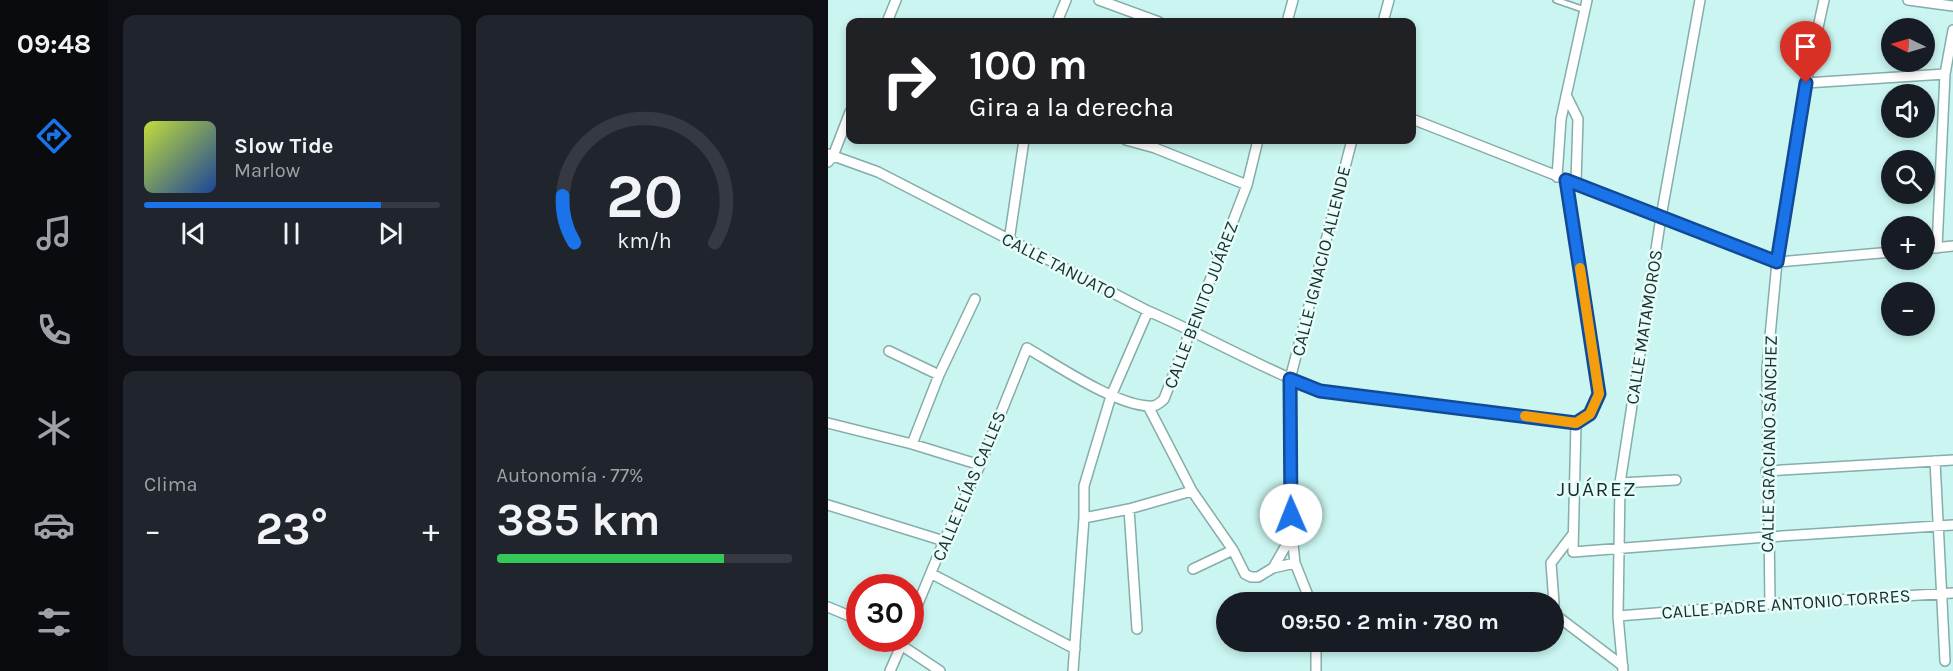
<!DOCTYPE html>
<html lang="es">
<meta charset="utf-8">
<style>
body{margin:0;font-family:Karla,sans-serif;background:#20242c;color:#f1f3f6;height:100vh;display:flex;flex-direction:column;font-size:22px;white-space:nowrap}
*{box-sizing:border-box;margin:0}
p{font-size:20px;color:#9ea1a6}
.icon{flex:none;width:33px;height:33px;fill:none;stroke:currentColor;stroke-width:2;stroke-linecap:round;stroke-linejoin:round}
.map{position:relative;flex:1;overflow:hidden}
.details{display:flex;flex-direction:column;gap:15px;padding:15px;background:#0d0f14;width:720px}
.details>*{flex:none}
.top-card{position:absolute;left:18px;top:18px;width:570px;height:126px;border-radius:12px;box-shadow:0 3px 9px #0003;background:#202124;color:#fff;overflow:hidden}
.needle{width:39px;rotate:275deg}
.buttons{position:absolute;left:1053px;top:18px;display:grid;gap:12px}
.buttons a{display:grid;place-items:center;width:54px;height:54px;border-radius:50%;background:#171b24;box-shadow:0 3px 9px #0003;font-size:30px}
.speed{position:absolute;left:18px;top:574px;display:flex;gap:12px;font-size:30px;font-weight:700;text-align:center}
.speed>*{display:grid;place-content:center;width:78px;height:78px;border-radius:50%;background:#171b24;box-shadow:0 3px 9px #0003;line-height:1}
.speed .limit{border:9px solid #d22;background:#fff;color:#111}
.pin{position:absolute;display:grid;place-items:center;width:51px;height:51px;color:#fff;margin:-62px -26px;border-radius:50% 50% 50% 0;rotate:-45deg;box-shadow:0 0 6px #0007}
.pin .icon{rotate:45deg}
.me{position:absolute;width:66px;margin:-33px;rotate:359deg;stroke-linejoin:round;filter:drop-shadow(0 0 4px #0008)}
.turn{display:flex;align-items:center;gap:21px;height:126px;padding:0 24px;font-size:27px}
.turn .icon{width:78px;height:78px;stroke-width:2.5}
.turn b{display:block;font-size:42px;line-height:51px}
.big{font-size:45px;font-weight:700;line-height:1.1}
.details .tile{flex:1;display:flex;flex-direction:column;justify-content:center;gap:9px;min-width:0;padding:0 21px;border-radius:12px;background:#20242c}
.details .dial{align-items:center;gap:0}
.dial svg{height:156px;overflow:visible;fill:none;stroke:#363941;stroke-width:7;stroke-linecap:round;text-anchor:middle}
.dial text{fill:#f1f3f6;stroke:none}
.song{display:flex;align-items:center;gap:18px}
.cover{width:72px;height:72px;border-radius:9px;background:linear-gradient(135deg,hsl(70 70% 55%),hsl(220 70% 35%))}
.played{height:6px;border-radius:3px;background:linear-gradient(90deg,#1a73e8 80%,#363941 80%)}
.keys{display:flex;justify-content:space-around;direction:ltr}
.heat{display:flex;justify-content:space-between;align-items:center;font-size:33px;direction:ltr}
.charge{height:9px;border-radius:4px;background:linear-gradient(90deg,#34c759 77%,#363941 0)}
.details .tiles{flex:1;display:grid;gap:15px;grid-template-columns:repeat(2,1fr)}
.trip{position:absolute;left:388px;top:592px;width:348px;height:60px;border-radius:30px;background:#171b24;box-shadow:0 3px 9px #0003;font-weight:700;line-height:60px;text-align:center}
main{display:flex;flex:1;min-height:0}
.dock{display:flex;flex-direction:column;width:108px;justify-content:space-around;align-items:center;background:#090b0e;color:#9ea1a6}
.dock .icon{width:42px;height:42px}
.dock .active{color:#1a73e8}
.dock b{font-size:27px;color:#f1f3f6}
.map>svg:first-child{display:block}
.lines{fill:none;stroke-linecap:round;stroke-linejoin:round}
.lane-casing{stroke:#85ada9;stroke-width:8}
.street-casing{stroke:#85ada9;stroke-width:12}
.lane{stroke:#fff;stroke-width:4.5}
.street{stroke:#fff;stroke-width:9}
.route-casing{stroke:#114b97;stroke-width:15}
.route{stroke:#1a73e8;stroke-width:10}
.slow{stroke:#f59e0b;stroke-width:10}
.labels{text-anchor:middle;stroke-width:5;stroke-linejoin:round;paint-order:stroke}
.street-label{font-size:18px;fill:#1d2d2b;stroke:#e5fefb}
.quarter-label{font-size:21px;letter-spacing:1.5px;fill:#1d2d2b;stroke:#e5fefb}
</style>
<main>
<nav class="dock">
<b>09:48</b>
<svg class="icon active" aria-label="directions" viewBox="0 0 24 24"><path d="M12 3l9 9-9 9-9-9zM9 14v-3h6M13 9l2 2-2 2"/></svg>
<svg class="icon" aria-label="music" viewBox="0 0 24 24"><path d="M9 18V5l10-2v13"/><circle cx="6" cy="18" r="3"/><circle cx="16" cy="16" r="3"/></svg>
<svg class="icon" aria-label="phone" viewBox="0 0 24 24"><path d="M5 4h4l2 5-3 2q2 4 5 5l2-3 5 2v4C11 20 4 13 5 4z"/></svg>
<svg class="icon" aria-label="climate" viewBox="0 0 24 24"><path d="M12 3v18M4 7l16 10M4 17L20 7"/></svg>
<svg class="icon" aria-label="car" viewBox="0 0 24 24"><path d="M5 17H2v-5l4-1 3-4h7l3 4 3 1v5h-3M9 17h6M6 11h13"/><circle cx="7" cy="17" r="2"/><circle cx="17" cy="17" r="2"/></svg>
<svg class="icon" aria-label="filters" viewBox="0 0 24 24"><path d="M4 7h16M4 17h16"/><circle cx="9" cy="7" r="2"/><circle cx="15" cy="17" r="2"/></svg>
</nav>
<section class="details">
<div class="tiles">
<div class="tile">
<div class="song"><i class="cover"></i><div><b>Slow Tide</b><p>Marlow</p></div></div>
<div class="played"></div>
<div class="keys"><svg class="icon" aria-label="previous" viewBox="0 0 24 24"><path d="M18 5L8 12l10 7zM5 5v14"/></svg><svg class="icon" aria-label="pause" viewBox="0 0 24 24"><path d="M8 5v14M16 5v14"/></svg><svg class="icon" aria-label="next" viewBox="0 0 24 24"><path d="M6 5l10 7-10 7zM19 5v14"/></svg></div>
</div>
<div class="tile dial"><svg viewBox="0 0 100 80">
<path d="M14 69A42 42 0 1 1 86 69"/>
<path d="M14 69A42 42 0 0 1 8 45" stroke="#1a73e8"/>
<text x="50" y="56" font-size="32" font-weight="700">20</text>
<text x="50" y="72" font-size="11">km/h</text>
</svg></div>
<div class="tile"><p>Clima</p>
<div class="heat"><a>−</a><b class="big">23°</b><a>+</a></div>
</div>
<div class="tile"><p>Autonomía · 77%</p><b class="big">385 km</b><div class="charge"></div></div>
</div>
</section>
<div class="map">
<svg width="1125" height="671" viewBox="0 0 1125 671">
<rect width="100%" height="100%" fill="#caf5f0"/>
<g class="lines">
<!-- lane casing -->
<g class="lane-casing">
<path id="lane" d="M 728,0 L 757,10"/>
</g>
<!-- street casing -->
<g class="street-casing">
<path id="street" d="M 271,0 L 331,22
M 1080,0 L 1125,6
M 59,22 L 68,0
M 229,22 L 238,0
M 459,22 L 465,0
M 555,22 L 561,0
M 978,83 L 1117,74
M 738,95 L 750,119 L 748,182
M 584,119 L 949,262 L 1064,252
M 298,140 L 327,148 L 419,185
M 0,154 L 50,172 L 320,311 C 378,336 433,368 492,391 L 748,423
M 0,162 L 5,156 L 22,112
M 729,177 L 733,119 L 759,0
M 738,180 L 771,394 L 762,414 L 748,423 L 745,552 L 939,537 L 1125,525
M 181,241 L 196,140
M 1109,248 L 1117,74 L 1125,30
M 1096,249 L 1125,246
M 61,351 L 111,375
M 320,406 L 364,491 L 405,550 L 417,574 L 423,577 L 430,577 L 445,568 L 467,563
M 0,423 L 84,444 L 152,465
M 84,444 L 111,375 L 147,299
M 1107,461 L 1117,661
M 938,471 L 1125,460
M 792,483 L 848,480
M 0,505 L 116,541
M 301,509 L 309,629
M 256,518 L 301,509 L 364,491
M 445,568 L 464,535
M 365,569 L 405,550
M 104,574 L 247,649
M 483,603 L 467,563 L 464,535 L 461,445 L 462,379 L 524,140
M 726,603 L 723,563 L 745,534
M 942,604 L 939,368 L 949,262 L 978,83 L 996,0
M 726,606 L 726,613 L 729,616 L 795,666
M 0,607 L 24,617
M 790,616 L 942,604 L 1125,593
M 82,623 L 116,541 L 152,465 L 199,348 C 230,366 286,404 320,406 C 327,407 331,404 336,399 L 419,185 L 430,140
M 488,642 L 488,671
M 73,645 L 112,671
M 62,671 L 76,639
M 245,671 L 256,518 L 256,486 L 283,396 L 320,311
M 795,671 L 790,616 L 792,483 L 833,217 L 872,0"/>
</g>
<!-- lane -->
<use href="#lane" class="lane"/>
<!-- street -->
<use href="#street" class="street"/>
</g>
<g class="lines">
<!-- route casing -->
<g class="route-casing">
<path id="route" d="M 463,515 L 462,379 L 492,391 L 748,423 L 762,414 L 771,394 L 738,180 L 949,262 L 978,83"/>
</g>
<!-- route -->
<use href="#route" class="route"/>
<!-- slow -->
<path class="slow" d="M 697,416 L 748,423 L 762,414 L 771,394 L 752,268"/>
</g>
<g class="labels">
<!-- street labels -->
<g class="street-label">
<text transform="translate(493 261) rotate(-76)" y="6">CALLE IGNACIO ALLENDE</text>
<text transform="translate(231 266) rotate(27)" y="6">CALLE TANUATO</text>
<text transform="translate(373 305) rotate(-69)" y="6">CALLE BENITO JUÁREZ</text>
<text transform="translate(816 327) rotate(-81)" y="6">CALLE MATAMOROS</text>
<text transform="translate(941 444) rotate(-89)" y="6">CALLE GRACIANO SÁNCHEZ</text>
<text transform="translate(141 486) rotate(-67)" y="6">CALLE ELÍAS CALLES</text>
<text transform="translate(958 604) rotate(-4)" y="6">CALLE PADRE ANTONIO TORRES</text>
</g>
<!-- quarter labels -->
<g class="quarter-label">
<text x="769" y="496">JUÁREZ</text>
</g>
</g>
</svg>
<div class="buttons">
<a><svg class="needle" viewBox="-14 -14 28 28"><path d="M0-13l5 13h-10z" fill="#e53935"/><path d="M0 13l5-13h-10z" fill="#9ea1a6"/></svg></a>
<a><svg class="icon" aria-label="sound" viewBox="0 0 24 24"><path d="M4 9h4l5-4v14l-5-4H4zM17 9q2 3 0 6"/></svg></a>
<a><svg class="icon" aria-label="search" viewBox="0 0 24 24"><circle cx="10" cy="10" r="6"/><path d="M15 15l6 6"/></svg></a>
<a>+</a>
<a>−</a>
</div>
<div class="speed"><div class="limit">30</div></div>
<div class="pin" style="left:978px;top:83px;background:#d93025"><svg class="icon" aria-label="arrive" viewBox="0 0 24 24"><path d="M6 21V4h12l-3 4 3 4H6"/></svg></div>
<svg class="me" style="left:463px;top:515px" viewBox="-20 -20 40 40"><circle r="19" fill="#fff"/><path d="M0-13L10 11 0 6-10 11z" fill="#1a73e8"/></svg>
<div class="trip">09:50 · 2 min · 780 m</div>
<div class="top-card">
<div class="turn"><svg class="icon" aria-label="right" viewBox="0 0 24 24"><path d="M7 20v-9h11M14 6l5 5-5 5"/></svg><div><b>100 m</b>Gira a la derecha</div></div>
</div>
</div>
</main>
